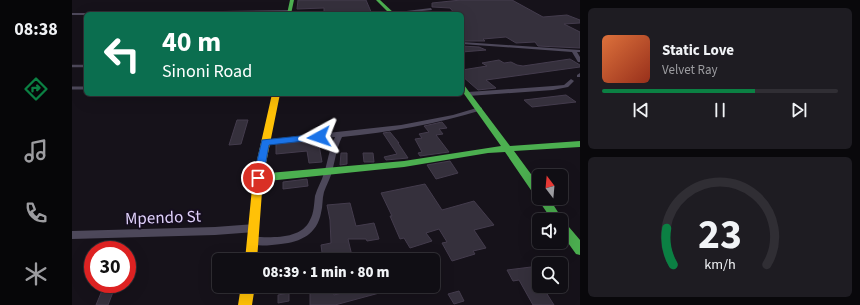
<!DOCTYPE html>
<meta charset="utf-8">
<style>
body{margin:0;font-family:"Source Sans 3",sans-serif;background:#1e1c22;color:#f1f3f6;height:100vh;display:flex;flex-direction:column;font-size:15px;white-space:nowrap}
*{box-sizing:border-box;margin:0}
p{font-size:13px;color:#9c9ca0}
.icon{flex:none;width:22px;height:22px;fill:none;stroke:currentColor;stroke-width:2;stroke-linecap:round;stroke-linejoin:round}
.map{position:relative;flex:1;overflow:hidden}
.details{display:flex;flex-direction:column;gap:8px;padding:8px;background:#09080b;width:280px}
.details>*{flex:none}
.banner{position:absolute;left:12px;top:12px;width:380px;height:84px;border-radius:6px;box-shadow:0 4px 16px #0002,0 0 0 1px #302e34;background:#0b6e4f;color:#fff;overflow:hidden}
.needle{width:26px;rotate:344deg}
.controls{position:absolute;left:460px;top:169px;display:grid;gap:8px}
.controls a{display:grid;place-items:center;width:36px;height:36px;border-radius:6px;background:#100e14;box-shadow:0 4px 16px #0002,0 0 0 1px #302e34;font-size:20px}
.speed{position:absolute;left:12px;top:241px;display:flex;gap:8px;font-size:20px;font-weight:700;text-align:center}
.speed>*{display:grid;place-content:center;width:52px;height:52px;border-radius:50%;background:#100e14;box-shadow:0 4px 16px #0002,0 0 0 1px #302e34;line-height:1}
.speed .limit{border:6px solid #d22;background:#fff;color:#111}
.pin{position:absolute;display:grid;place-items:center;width:34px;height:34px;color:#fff;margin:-17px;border:2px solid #fff;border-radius:50%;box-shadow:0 1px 4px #0007}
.me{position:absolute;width:44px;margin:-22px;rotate:265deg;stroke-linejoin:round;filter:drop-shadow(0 0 3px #0008)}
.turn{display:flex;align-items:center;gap:14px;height:84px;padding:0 12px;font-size:18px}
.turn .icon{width:52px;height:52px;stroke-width:2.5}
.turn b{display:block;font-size:28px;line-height:34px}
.details .tile{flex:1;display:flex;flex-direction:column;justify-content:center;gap:6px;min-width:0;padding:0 14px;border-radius:6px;background:#1e1c22}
.details .dial{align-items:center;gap:0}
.dial svg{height:104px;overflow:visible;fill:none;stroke:#302e34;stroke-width:7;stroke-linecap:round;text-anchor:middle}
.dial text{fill:#f1f3f6;stroke:none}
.song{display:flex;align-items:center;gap:12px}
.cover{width:48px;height:48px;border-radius:6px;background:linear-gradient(135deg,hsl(20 70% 55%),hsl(10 70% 35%))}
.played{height:4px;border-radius:2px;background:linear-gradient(90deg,#0b8043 65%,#302e34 65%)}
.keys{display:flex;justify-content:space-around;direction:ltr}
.trip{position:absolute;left:140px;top:253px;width:228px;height:40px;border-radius:6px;background:#100e14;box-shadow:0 4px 16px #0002,0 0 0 1px #302e34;font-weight:800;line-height:40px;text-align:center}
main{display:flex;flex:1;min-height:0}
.tabs{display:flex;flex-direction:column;width:72px;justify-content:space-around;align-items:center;background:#060608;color:#9c9ca0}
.tabs .icon{width:28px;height:28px}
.tabs .on{color:#0b8043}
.tabs b{font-size:18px;color:#f1f3f6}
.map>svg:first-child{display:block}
.building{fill:#35303c;stroke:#443c4d}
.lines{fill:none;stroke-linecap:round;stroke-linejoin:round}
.lane-far2{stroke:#4d485a;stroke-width:2}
.lane-far1{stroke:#4d485a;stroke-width:2.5}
.lane{stroke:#4d485a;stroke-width:3}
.street{fill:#4d485a;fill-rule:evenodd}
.fast{fill:#4caf50;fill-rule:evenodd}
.slow{fill:#ffc107;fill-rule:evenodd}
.route{fill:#1a73e8;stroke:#114b97}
.labels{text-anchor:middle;stroke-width:4;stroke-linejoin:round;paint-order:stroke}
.near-street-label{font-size:17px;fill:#dfd0fa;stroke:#150e1e}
</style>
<main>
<nav class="tabs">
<b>08:38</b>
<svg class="icon on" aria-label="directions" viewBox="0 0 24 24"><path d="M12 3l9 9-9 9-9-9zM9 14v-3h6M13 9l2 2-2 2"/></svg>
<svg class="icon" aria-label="music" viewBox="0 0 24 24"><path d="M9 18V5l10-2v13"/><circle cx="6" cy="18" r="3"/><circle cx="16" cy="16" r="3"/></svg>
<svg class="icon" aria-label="phone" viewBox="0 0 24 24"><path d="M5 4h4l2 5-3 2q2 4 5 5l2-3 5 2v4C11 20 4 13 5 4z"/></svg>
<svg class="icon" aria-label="climate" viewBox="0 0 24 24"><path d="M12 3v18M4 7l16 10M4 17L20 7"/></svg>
</nav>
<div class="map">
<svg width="508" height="305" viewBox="0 0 508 305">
<rect width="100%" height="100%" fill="#16121a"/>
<!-- building -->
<path class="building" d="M 226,0 L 294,0 L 300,14 L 252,14 L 252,8 L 225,9 Z
M 389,0 L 440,0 L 471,17 L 495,15 L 508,20 L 508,23 L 492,24 L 508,32 L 508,48 L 466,46 L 463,42 L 444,43 L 434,37 L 411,39 L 413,41 L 390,41 L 390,14 L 383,14 L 378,8 L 360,7 L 360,3 Z
M 390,46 L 407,47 L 414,50 L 390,52 Z
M 498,59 L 508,65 L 508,67 L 414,80 L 424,88 L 406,90 L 390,76 L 390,70 L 415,66 L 410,63 L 427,60 L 432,63 L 439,62 L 445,65 L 451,66 Z
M 494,95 L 504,102 L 460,107 L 452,100 Z
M 165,120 L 176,120 L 169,144 L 157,145 Z
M 370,122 L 375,128 L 367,129 L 371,134 L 364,135 L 377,152 L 348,156 L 346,153 L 350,152 L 343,139 L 350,138 L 347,134 L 357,132 L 352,126 Z
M 318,132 L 327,143 L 326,143 L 336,158 L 314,160 L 312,157 L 325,154 L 311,133 Z
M 250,140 L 251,144 L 247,145 L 250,162 L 237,163 L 235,151 L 204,154 L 204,144 Z
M 269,153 L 275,153 L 275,164 L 268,165 Z
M 291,153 L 301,153 L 302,162 L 292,162 Z
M 378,161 L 386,173 L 364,179 L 355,165 Z
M 235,179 L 236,186 L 211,189 L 211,182 Z
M 353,184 L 370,210 L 402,201 L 422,225 L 402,230 L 414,248 L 401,251 L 403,254 L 380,261 L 370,243 L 375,242 L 367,229 L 354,233 L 360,241 L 338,248 L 332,238 L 328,239 L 318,216 L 320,216 L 309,193 Z
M 278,203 L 284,226 L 302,223 L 307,239 L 295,241 L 294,239 L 276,239 L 281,260 L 251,260 L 249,245 L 259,243 L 258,220 L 255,205 Z
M 467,266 L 467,286 L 470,286 L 482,305 L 461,305 L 447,280 L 441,281 L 435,270 Z
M 238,286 L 258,286 L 259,292 L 262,292 L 262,295 L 289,288 L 288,286 L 309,286 L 311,292 L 263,305 L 238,305 Z
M 43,287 L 36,305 L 24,305 L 31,288 Z
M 387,291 L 392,301 L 382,304 L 376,294 Z
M 217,293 L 217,301 L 206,303 L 206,295 Z"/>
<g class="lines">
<!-- lane-far2 -->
<path class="lane-far2" d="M 0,14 L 14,14
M 16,14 L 217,11"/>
<!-- lane-far1 -->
<path class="lane-far1" d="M 0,66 L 14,66"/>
<!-- lane -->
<path class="lane" d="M 0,88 L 14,88"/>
<!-- street -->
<path class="street" d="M 359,8 L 360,10 L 321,14 L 318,13 Z
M 390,42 L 508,50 L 508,52 L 505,52 L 508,57 L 508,62 L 506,62 L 500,52 L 390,44 Z
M 508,73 L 508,77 L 505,77 L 505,75 Z
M 499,79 L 502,81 L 496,87 L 481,90 L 396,96 L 393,94 L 396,92 L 481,86 L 492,85 Z
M 408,107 L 410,108 L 410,110 C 364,124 318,132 270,137 C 264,149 263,162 259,175 C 257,181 254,186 252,192 C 250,199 251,206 249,213 C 245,234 229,242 209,244 C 200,245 187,247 179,244 L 177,241 L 179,238 L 182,237 C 200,237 229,240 238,220 C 242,213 242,204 243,196 C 245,188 250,181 252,173 C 256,161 257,149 263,137 L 193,144 L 191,144 L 190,142 L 191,140 L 329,125 L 381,115 Z
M 183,224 L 186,225 L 187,228 L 186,231 L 183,232 L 143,235 L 0,239 L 0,231 L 143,227 Z"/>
<!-- fast -->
<path class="fast" d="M 218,0 L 222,0 L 219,14 L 215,14 Z
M 304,0 L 308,0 L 323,14 L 318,14 Z
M 390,84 L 392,85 L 438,146 L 508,141 L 508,147 L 442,151 L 467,185 L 467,198 L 477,198 L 491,220 L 508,240 L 508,255 L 504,254 L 489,233 L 489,220 L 480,220 L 467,201 L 466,197 L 463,196 L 433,152 L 416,153 L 332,167 L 186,182 L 183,181 L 181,178 L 183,175 L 186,174 L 332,161 L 429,146 L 390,91 Z"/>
<!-- slow -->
<path class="slow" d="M 200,94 L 208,94 L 191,178 L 185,260 L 173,260 L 181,178 Z
M 169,286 L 183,286 L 180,305 L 166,305 Z"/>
</g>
<!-- route -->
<path class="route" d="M 247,134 L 250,135 L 252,137 L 250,139 L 197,145 L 191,178 L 189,180 L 182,180 L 181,178 L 190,140 Z"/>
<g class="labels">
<!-- near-street labels -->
<g class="near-street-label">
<text transform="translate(91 217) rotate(-2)" y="6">Mpendo St</text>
</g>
</g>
</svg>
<div class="controls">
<a><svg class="needle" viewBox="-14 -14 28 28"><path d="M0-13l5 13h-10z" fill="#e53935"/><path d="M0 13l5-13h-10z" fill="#9c9ca0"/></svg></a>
<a><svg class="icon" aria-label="sound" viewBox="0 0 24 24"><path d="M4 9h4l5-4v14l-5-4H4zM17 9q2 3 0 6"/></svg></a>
<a><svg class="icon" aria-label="search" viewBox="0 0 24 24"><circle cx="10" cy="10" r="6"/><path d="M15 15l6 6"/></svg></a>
</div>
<div class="speed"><div class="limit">30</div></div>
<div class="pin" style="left:186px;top:178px;background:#d93025"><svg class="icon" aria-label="arrive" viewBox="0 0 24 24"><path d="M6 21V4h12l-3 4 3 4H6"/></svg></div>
<svg class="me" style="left:247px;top:137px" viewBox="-20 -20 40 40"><path d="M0-17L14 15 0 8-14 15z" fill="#1a73e8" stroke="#fff" stroke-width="4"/></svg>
<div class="trip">08:39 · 1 min · 80 m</div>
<div class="banner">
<div class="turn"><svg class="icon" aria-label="left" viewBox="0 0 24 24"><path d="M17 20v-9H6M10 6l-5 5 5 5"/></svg><div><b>40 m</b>Sinoni Road</div></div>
</div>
</div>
<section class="details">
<div class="tile">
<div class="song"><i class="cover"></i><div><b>Static Love</b><p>Velvet Ray</p></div></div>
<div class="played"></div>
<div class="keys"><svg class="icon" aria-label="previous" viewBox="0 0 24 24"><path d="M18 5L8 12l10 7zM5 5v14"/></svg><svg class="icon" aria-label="pause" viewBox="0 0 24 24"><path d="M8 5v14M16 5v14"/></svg><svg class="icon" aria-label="next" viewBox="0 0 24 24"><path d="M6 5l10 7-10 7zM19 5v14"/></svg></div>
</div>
<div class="tile dial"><svg viewBox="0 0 100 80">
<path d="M14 69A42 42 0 1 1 86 69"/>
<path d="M14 69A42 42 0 0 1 9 41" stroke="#0b8043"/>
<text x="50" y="56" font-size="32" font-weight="700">23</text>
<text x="50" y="72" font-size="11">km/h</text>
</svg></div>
</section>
</main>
